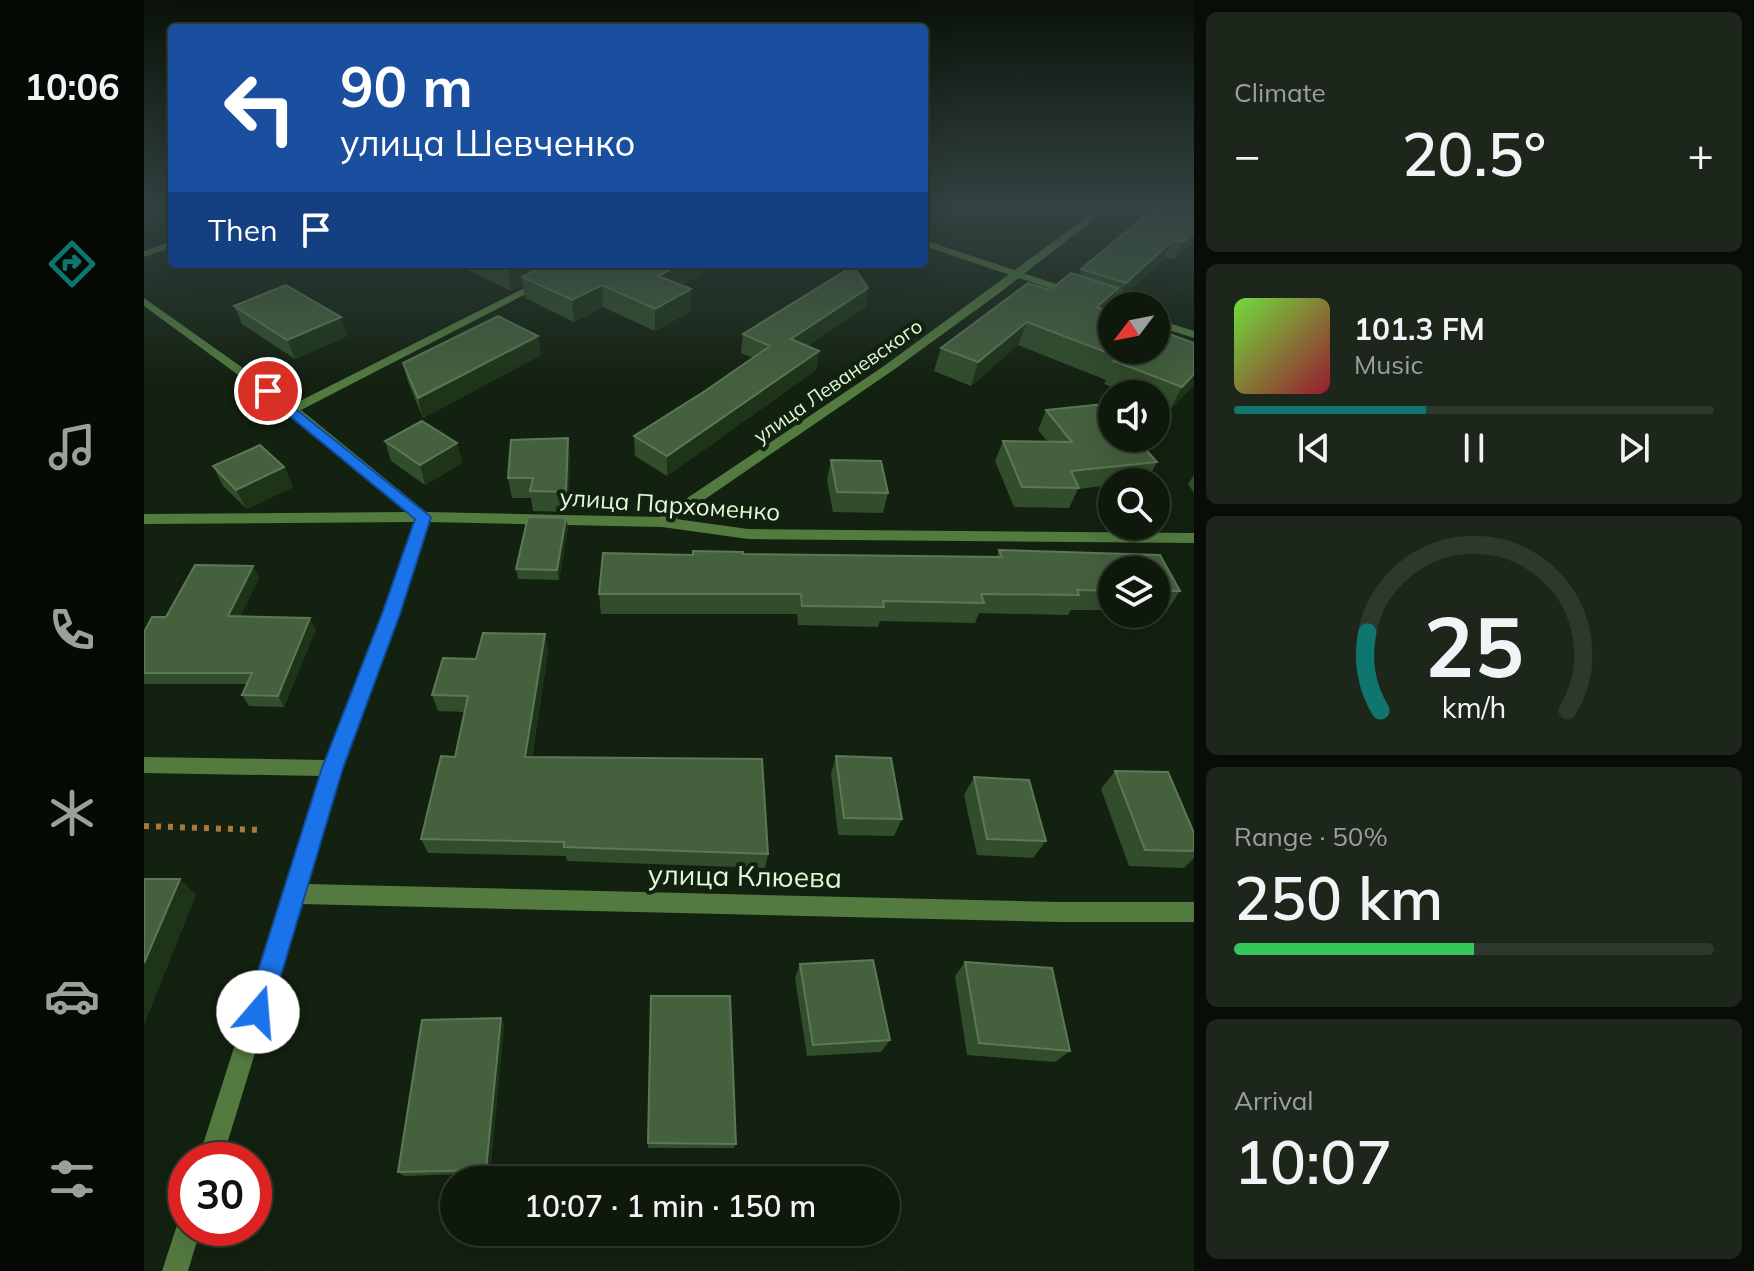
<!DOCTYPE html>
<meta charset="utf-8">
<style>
body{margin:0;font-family:Mulish,sans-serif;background:#1c261a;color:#f1f3f6;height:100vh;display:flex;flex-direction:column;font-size:30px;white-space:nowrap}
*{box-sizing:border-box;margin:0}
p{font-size:26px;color:#9ba09d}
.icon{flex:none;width:44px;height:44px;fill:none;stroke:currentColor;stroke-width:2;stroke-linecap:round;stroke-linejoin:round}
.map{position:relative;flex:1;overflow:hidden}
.panel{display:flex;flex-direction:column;gap:12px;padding:12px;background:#080e07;width:560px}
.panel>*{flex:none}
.hud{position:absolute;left:24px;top:24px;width:760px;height:244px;border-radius:8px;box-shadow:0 8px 32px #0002,0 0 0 2px #2e382d;background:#1a4fa0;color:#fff;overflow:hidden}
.needle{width:52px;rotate:238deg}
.buttons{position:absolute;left:954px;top:292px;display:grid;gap:16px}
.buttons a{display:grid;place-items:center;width:72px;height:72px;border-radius:50%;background:#0e190c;box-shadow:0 8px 32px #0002,0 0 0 2px #2e382d;font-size:40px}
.speed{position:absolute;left:24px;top:1142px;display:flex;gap:16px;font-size:40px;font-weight:700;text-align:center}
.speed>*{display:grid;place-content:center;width:104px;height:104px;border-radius:50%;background:#0e190c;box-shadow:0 8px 32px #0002,0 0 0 2px #2e382d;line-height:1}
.speed .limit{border:12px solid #d22;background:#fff;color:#111}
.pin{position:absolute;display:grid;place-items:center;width:68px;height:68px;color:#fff;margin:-34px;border:4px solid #fff;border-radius:50%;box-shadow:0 2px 8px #0007}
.me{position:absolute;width:88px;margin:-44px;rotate:18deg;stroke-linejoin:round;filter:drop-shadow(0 0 6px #0008)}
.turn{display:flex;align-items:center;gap:28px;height:168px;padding:0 40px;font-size:36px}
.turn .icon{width:104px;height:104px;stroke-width:2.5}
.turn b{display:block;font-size:56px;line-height:68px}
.then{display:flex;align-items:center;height:76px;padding:0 40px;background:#0003;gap:16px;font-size:30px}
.big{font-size:60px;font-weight:600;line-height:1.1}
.panel .card{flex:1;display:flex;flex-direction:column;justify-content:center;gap:12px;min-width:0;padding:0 28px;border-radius:12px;background:#1c261a}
.panel .dial{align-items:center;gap:0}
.dial svg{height:208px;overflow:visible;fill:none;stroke:#2e382d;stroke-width:7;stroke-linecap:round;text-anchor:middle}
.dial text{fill:#f1f3f6;stroke:none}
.song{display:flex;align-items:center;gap:24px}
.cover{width:96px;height:96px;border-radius:12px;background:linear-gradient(135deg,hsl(100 70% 55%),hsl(350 70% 35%))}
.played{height:8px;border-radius:4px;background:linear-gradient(90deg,#0f766e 40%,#2e382d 40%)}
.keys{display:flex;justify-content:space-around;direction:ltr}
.heat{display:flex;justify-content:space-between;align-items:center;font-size:44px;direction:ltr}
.charge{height:12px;border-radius:6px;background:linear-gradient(90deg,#34c759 50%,#2e382d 0)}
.trip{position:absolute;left:296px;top:1166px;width:460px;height:80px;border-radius:40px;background:#0e190c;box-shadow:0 8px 32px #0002,0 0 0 2px #2e382d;font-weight:600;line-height:80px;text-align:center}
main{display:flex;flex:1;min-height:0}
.dock{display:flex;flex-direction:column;width:144px;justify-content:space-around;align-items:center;background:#060a05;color:#9ba09d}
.dock .icon{width:56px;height:56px}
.dock .on{color:#0f766e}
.dock b{font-size:36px;color:#f1f3f6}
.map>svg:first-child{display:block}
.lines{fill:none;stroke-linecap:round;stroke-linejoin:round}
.path{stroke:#a8793b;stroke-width:6;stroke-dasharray:5 7;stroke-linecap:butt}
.minor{fill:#537b40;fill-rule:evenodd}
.tertiary{fill:#537b40;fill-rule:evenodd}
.wall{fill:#314d2b}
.shaded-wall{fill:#1d3418}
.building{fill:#44603d;stroke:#5c7855;stroke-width:2}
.route{fill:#1a73e8;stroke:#114b97;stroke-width:2}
.labels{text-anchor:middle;stroke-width:8;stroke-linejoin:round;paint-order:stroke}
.far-street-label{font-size:20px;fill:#defbd4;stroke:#132110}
.street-label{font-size:24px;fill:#defbd4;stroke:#132110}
.near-street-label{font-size:28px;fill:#defbd4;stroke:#132110}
</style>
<main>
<nav class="dock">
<b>10:06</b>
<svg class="icon on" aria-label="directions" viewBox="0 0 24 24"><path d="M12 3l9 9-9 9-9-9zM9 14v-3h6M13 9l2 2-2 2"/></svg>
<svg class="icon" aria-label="music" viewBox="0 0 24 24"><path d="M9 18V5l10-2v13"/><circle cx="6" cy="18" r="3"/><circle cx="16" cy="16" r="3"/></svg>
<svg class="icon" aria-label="phone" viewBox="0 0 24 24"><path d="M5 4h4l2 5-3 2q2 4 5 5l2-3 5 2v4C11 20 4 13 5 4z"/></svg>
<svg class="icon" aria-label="climate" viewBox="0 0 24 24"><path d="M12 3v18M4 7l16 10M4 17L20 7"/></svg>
<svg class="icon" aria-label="car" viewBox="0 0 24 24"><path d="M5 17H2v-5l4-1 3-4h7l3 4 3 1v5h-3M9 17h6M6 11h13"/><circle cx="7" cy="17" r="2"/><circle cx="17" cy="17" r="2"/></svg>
<svg class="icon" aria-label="filters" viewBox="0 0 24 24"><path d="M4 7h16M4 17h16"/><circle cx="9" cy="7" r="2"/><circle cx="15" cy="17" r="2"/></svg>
</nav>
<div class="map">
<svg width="1050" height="1271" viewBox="0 0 1050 1271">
<rect width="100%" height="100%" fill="#132110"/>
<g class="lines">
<!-- path -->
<path class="path" d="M 0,826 L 117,830"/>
<!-- minor -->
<path class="minor" d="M 958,206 L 967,206 L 858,291 L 748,371 L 532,519 L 604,529 L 1050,533 L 1050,543 L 604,539 L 518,527 L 284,522 L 255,614 L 198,768 L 163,884 L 914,902 L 1050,902 L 1050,922 L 914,922 L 157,904 L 78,1160 L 54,1160 L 177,776 L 0,773 L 0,757 L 183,760 L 239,614 L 270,522 L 0,524 L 0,514 L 265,512 L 145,412 L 0,306 L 0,298 L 150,404 L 428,264 L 440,264 L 157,410 L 282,512 L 515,517 L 740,366 Z
M 28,241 L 28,247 L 0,257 L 0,251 Z
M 42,1216 L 42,1228 L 57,1228 L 44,1271 L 18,1271 L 35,1219 Z"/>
<!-- tertiary -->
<path class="tertiary" d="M 780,240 L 972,304 L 973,306 L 964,308 L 780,246 Z
M 1012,319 L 1050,331 L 1050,338 L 1012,326 Z"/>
</g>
<!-- wall -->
<path class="wall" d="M 1050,206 L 1050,242 L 1030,260 L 1021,257 L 974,302 L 968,300 L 964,311 L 1050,343 L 1050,385 L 1025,411 L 1012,405 L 1012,394 L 984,394 L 960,384 L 962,380 L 874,345 L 827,386 L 790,371 L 797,348 L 934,276 L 937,269 Z
M 314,264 L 576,264 L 537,285 L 547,289 L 547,311 L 511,331 L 459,307 L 430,322 L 381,298 L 379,285 L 367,291 L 315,266 Z
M 724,288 L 721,307 L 663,346 L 675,351 L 672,370 L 523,476 L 491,456 L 490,436 L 561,391 L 609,358 L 597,353 L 599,334 Z
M 90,306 L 197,317 L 203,336 L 151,359 L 98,324 Z
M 397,355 L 279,418 L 264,382 L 259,363 Z
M 902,410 L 1004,452 L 1013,462 L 1002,482 L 968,482 L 968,485 L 934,489 L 925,508 L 870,507 L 851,461 L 859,441 L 904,442 L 894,430 Z
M 424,438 L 426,458 L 424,512 L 389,511 L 387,498 L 368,498 L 364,478 Z
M 241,441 L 313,443 L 318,463 L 281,485 L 247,461 Z
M 687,460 L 744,493 L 739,513 L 689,512 L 683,480 Z
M 69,466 L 140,467 L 149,487 L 103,509 L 79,486 Z
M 1050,475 L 1050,493 L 1044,484 Z
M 424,528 L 415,580 L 374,579 L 372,569 Z
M 855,550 L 1016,555 L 1036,591 L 1023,611 L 1012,611 L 1012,570 L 968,570 L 968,610 L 927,610 L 924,615 L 835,613 L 831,623 L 736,621 L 734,627 L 654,625 L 653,614 L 457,614 L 455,594 L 459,553 L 549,555 L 549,551 L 599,552 L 599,554 L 853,557 Z
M 115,578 L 96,616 L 172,629 L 140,707 L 105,706 L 98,695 L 103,684 L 0,684 L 0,632 L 22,617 Z
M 401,634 L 404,651 L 388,757 L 624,854 L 621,868 L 423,861 L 422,856 L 284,853 L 277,839 L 311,757 L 321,712 L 294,711 L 288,695 L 332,659 Z
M 692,756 L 758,819 L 750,836 L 694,835 L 687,774 Z
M 971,771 L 1050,833 L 1050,858 L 1040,868 L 985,866 L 957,789 Z
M 830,777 L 902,841 L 889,858 L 833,855 L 820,795 Z
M 821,962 L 926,1051 L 911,1062 L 823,1055 L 811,976 Z
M 656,964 L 746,1040 L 737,1052 L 663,1056 L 651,978 Z
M 360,1024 L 346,1173 L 260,1176 L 254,1172 Z
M 504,1143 L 592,1144 L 590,1148 L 504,1148 Z"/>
<!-- shaded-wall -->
<path class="shaded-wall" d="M 0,206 L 18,206 L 23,216 L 0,224 Z
M 1050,232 L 1050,242 L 1030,260 L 1039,242 Z
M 1029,240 L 1021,257 L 974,302 L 982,283 Z
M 376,264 L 421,264 L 378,277 L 379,285 L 367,291 L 364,270 Z
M 537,264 L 576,264 L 514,297 L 514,276 Z
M 458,285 L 459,307 L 430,322 L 428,300 Z
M 724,288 L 721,307 L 644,358 L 647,339 Z
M 974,288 L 964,311 L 953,307 Z
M 547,289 L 547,311 L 511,331 L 511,309 Z
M 197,317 L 203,336 L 151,359 L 143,340 Z
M 883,322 L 874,345 L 827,386 L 834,362 Z
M 394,336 L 397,355 L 279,418 L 274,398 Z
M 675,351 L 672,370 L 523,476 L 523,456 Z
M 1050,374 L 1050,385 L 1025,411 L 1038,387 Z
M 424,438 L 426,458 L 424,512 L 422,492 Z
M 313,443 L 318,463 L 281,485 L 276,465 Z
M 140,467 L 149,487 L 103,509 L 92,490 Z
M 422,518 L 424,528 L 415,580 L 413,570 Z
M 109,566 L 115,578 L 91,628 L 84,616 Z
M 166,618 L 172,629 L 140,707 L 134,696 Z
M 401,634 L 404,651 L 385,773 L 381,757 Z
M 36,879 L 52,895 L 0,1025 L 0,963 Z
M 357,1018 L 360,1024 L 346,1173 L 342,1170 Z"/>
<!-- building -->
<path class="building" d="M 1013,206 L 1050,206 L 1050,232 L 1039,242 L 1029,240 L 982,283 L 937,269 Z
M 350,264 L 376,264 L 364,270 Z
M 403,264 L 537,264 L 514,276 L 547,289 L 511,309 L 458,285 L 428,300 L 378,277 Z
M 709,266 L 724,288 L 647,339 L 675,351 L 523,456 L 490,436 L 561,391 L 626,346 L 599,334 Z
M 927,273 L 974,288 L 953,307 L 968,313 L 968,350 L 1012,350 L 1012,329 L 1050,343 L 1050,374 L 1038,387 L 970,361 L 975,357 L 883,322 L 834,362 L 797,348 L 884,283 L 906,290 Z
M 142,285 L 197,317 L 143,340 L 90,306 Z
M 354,316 L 394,336 L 274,398 L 259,363 Z
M 960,404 L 968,412 L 968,438 L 991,438 L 996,443 L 1003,443 L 1004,452 L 1013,462 L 927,471 L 935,488 L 878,487 L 859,441 L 928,442 L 902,410 Z
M 278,421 L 313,443 L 276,465 L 241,441 Z
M 424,438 L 422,492 L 386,491 L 389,478 L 364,478 L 367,440 Z
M 116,445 L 140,467 L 92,490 L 69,466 Z
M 687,460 L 737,461 L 744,493 L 693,492 Z
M 384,517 L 422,518 L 413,570 L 372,569 Z
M 855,550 L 1016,555 L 1036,591 L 1012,591 L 1012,570 L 968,570 L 968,591 L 933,590 L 935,595 L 837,594 L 840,603 L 739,601 L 740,607 L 658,606 L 657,594 L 455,594 L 459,553 L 549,555 L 549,551 L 599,552 L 599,554 L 858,557 Z
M 51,565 L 109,566 L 84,616 L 166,618 L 134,696 L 98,695 L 108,673 L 0,673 L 0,632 L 8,617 L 22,617 Z
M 339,633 L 401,634 L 381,757 L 618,759 L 624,854 L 420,847 L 420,842 L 277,839 L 297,756 L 311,757 L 324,696 L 288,695 L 299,658 L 332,659 Z
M 692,756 L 747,758 L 758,819 L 700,818 Z
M 971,771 L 1024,772 L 1050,833 L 1050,851 L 1001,850 Z
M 830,777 L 885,780 L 902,841 L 843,839 Z
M 0,879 L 36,879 L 0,963 Z
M 729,960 L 746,1040 L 669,1045 L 656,964 Z
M 821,962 L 908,968 L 926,1051 L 835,1043 Z
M 507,996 L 586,996 L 592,1144 L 504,1143 Z
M 357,1018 L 342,1170 L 254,1172 L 278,1020 Z"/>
<!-- sky -->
<linearGradient id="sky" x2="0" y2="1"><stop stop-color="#0a1209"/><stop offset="0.54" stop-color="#334342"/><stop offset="1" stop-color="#334342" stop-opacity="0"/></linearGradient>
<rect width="1050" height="384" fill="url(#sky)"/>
<!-- route -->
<path class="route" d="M 124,387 L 287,517 L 256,614 L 199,768 L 126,1012 L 123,1021 L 114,1025 L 105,1021 L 101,1012 L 178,768 L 238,614 L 271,519 L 119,394 L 117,391 Z"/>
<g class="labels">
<!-- far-street labels -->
<g class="far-street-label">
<text transform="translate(694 381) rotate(-35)" y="7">улица Леваневского</text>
</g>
<!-- street labels -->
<g class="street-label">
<text transform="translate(526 505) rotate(4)" y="8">улица Пархоменко</text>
</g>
<!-- near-street labels -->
<g class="near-street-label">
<text transform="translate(601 876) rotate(1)" y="10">улица Клюева</text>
</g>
</g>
</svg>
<div class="buttons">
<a><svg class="needle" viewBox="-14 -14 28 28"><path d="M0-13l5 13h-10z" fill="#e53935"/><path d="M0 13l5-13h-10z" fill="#9ba09d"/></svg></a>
<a><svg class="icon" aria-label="sound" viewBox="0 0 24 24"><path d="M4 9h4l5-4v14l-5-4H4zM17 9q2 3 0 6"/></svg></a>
<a><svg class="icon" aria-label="search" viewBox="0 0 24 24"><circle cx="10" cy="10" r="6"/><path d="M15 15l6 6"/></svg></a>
<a><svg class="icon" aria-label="layers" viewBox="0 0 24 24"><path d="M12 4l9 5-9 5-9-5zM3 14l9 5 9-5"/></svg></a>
</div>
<div class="speed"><div class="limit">30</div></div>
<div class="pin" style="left:124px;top:391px;background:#d93025"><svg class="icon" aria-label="arrive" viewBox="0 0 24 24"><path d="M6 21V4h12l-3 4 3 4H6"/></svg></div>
<svg class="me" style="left:114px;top:1012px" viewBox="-20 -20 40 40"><circle r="19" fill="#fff"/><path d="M0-13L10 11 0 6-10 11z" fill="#1a73e8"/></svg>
<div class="trip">10:07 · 1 min · 150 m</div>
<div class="hud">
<div class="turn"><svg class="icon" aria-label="left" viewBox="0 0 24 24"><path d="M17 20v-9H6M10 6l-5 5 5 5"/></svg><div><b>90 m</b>улица Шевченко</div></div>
<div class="then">Then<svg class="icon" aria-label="arrive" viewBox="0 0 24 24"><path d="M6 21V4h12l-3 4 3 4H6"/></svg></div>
</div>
</div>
<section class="panel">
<div class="card"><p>Climate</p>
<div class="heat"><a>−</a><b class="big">20.5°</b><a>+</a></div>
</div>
<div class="card">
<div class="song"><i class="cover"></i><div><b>101.3 FM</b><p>Music</p></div></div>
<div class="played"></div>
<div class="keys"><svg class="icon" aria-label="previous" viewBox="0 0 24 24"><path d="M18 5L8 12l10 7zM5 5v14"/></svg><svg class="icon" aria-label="pause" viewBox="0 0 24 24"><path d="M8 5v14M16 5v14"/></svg><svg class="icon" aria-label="next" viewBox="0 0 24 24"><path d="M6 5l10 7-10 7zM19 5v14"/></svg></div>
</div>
<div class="card dial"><svg viewBox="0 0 100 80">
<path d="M14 69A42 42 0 1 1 86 69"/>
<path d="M14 69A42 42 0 0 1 9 39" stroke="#0f766e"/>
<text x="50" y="56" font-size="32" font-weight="700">25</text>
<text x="50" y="72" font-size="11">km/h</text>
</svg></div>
<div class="card"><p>Range · 50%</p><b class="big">250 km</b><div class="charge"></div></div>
<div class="card"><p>Arrival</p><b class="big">10:07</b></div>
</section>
</main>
